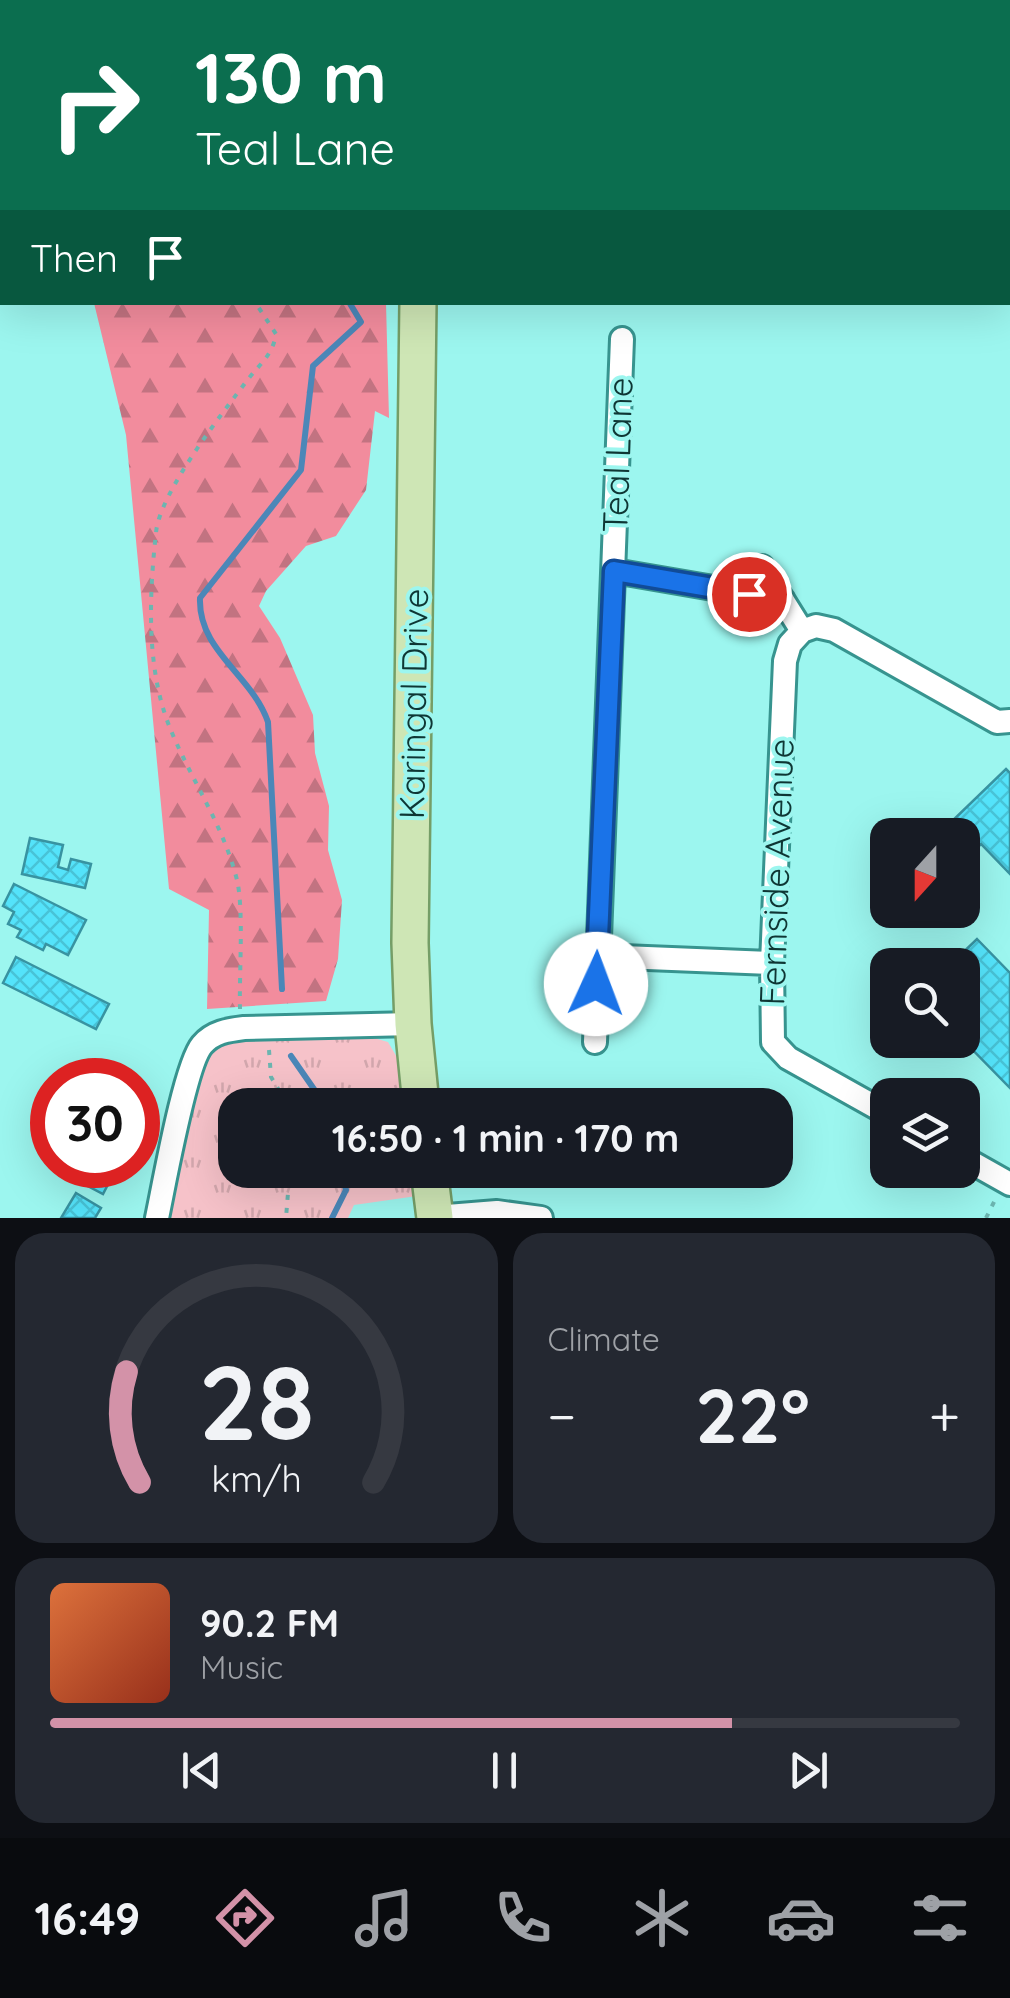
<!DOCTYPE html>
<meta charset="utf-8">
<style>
body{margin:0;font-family:Quicksand,sans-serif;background:#242831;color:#f1f3f6;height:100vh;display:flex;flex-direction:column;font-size:38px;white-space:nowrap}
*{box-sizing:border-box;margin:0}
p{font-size:32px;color:#9ea1a6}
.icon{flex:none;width:55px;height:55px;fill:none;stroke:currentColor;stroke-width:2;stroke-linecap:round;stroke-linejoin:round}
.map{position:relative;height:1218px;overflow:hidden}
.sheet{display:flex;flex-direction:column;gap:15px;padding:15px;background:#0d0f14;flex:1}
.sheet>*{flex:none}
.banner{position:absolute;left:0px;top:0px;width:1010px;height:305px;box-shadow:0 10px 40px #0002;background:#0b6e4f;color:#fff;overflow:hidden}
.needle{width:65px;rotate:201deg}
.buttons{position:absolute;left:870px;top:818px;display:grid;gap:20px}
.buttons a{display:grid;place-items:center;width:110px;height:110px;border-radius:20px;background:#171b24;box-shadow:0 10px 40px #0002;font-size:50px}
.speed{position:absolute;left:30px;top:1058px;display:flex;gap:20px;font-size:50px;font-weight:700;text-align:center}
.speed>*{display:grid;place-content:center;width:130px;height:130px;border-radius:50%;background:#171b24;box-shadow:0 10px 40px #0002;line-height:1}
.speed .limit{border:15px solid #d22;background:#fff;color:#111}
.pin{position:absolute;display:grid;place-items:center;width:85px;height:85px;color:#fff;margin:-42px;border:5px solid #fff;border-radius:50%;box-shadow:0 2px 10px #0007}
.me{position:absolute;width:110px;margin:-55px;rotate:2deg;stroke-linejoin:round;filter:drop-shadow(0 0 8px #0008)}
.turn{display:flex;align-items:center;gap:35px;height:210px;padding:0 30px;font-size:45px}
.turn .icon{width:130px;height:130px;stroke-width:2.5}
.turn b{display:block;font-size:70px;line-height:85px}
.then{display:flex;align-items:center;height:95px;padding:0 30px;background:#0003;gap:20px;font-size:38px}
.big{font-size:75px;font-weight:800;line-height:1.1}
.sheet .card{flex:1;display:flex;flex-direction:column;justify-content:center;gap:15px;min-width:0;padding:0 35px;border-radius:30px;background:#242831}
.sheet .dial{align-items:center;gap:0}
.dial svg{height:260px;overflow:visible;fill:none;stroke:#363941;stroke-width:7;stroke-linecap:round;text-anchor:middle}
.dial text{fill:#f1f3f6;stroke:none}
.song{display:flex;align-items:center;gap:30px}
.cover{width:120px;height:120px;border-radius:15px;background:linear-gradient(135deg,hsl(20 70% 55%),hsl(10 70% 35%))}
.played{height:10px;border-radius:5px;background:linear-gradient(90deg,#d392a8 75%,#363941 75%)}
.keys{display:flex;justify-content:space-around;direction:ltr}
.heat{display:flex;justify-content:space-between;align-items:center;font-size:55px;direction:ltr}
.sheet .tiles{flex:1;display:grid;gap:15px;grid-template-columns:1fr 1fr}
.card:last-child{grid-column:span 2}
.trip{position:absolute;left:218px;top:1088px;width:575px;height:100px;border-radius:30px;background:#171b24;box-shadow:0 10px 40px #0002;font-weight:800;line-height:100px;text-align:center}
.menu{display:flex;height:160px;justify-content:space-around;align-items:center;background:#090b0e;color:#9ea1a6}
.menu .icon{width:70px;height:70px}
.menu .active{color:#d392a8}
.menu b{font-size:45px;color:#f1f3f6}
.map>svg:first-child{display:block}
.forest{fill:url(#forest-firs)}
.park{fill:url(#park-tufts)}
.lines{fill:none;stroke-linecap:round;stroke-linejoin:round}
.stream{stroke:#4b87b8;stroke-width:6}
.building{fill:url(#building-cross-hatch);stroke:#3893a1;stroke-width:2.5}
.street-casing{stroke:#37948f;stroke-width:28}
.primary-casing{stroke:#759e67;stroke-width:40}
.path{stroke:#6cb5b0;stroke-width:4;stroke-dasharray:5 8;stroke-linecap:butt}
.street{stroke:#fff;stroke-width:22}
.primary{stroke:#cee6b5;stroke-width:35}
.route-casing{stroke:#114b97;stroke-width:25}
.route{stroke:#1a73e8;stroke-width:18}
.labels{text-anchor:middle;stroke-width:8;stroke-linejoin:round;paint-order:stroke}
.street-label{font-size:35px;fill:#0e3634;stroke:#9cf6ef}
</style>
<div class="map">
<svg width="1010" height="1218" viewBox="0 0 1010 1218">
<defs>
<pattern id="forest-firs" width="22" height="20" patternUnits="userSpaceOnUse" patternTransform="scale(2.5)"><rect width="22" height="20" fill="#f28c9d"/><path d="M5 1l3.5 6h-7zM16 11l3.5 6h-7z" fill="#c27381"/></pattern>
<pattern id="park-tufts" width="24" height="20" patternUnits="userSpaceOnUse" patternTransform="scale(2.5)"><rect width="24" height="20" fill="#f6c2c9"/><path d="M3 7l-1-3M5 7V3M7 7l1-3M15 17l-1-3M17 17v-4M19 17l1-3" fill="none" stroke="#d2a7ad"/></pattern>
<pattern id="building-cross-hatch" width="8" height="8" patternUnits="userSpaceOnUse" patternTransform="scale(2.5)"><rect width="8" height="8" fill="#54e3fa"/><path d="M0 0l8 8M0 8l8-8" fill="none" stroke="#48c3d7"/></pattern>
</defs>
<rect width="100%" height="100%" fill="#9cf6ef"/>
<!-- forest -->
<path class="forest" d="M 93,0 L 391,0 L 92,2 Z
M 94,303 L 386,303 L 389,418 L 375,411 L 366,490 L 336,536 L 306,546 L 266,591 L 259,606 L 280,638 L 313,715 L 315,753 L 329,806 L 328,850 L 342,900 L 338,959 L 326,1001 L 207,1009 L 209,910 L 169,889 L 126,435 Z"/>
<!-- park -->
<path class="park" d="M 317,1035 L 374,1038 L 388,1042 L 398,1059 L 403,1105 L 235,1105 L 235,1170 L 413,1170 L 417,1196 L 354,1205 L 348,1218 L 164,1218 L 199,1068 L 206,1055 L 226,1040 Z"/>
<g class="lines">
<!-- stream -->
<path class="stream" d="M 145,2 L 147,0
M 282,989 L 268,722 C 252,675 198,651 200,598 L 301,470 L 313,366 L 361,322 L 349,302
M 291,1056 L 325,1105
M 332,1218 L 346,1190 L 342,1170"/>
</g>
<!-- building -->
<path class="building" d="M 1006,769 L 1010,773 L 1010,874 L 981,844 L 973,852 L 962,841 L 962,835 L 956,835 L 947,826 Z
M 30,838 L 63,845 L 58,867 L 68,870 L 71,859 L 91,864 L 85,888 L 22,874 Z
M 14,884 L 86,920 L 68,955 L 46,944 L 43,950 L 17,937 L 21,930 L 8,924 L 14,912 L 3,906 Z
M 977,939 L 1010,973 L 1010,1088 L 962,1039 L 962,989 L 971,980 L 962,971 L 962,965 L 953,962 Z
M 16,957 L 109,1004 L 96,1029 L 3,983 Z
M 93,1060 L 132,1080 L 83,1080 Z
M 75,1165 L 118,1165 L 103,1194 L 86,1185 L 89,1181 L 71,1172 Z
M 76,1193 L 101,1208 L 95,1218 L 61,1218 Z"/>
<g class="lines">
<!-- street casing -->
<g class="street-casing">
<path id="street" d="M 919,0 L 927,2
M 65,2 L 65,0
M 542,2 L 545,0
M 1008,27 L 1010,28
M 762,567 L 802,631 L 816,626 L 834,630 L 997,722 L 1010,721
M 614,571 L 783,600
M 802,631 L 790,644 L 785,661 L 772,963 L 773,1042 L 788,1058 L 888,1114
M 598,956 L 772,963
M 595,1042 L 622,339
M 962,1157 L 1010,1184
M 435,1217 L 497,1212 L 541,1218
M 157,1218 C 164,1185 185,1065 202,1045 C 213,1032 228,1030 244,1028 L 413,1024"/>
</g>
<!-- primary casing -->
<g class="primary-casing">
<path id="primary" d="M 422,2 L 422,0
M 418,302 L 410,943 L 413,1024 L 421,1105
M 429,1170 L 435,1218"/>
</g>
<!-- path -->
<path class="path" d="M 95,2 L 95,0
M 240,1009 C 239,974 244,910 237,880 C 223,824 191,780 170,728 C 146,669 149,596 156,533 C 159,493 224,411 249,378 C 261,363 273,354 276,334 L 255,302
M 269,1050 L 271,1077 L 288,1105
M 281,1170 L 288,1193 L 286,1218
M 986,1218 L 995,1200"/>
<!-- street -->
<use href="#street" class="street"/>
<!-- primary -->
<use href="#primary" class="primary"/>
</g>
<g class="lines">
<!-- route casing -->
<g class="route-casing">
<path id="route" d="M 596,984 L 614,571 L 749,594"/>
</g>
<!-- route -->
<use href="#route" class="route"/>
</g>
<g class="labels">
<!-- street labels -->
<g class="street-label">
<text transform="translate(618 455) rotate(-88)" y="12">Teal Lane</text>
<text transform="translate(414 704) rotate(-89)" y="12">Karingal Drive</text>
<text transform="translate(777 872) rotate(-88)" y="12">Fernside Avenue</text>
</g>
</g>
</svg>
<div class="buttons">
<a><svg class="needle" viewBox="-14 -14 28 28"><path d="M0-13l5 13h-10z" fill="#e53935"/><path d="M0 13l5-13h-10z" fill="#9ea1a6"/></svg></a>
<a><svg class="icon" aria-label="search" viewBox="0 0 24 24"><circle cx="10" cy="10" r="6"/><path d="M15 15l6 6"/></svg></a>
<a><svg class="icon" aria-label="layers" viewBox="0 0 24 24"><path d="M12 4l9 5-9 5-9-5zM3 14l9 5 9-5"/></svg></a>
</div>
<div class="speed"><div class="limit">30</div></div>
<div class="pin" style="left:749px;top:594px;background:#d93025"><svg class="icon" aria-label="arrive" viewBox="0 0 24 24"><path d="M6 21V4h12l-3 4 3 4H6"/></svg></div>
<svg class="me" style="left:596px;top:984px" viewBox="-20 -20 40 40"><circle r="19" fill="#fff"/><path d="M0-13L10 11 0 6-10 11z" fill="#1a73e8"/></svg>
<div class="trip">16:50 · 1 min · 170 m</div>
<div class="banner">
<div class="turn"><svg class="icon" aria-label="right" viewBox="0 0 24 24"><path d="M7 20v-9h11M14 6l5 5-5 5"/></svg><div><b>130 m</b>Teal Lane</div></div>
<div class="then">Then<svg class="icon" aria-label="arrive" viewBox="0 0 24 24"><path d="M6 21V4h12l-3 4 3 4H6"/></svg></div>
</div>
</div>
<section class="sheet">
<div class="tiles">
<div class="card dial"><svg viewBox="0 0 100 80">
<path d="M14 69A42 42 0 1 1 86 69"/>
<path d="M14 69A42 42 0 0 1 10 35" stroke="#d392a8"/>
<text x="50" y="56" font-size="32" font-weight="700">28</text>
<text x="50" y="72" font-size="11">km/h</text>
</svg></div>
<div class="card"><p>Climate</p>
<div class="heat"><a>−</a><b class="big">22°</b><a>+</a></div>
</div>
<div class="card">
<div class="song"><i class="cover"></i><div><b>90.2 FM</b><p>Music</p></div></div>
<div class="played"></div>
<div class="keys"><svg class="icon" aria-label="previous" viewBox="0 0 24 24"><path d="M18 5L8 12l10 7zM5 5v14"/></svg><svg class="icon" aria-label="pause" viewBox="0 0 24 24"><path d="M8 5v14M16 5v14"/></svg><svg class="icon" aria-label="next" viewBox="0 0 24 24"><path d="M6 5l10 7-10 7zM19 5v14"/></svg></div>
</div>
</div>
</section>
<nav class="menu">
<b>16:49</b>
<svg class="icon active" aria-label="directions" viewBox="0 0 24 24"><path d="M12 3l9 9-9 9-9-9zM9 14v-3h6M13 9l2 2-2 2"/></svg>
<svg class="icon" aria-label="music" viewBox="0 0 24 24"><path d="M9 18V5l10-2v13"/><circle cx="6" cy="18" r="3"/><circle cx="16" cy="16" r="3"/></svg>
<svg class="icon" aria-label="phone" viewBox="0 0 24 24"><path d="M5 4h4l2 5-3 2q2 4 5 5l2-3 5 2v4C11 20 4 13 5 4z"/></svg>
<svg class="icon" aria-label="climate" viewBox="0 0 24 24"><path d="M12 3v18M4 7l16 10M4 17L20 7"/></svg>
<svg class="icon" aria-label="car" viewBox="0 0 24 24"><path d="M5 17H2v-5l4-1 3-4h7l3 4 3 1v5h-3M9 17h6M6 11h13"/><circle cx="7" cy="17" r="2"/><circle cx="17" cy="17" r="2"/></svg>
<svg class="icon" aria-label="filters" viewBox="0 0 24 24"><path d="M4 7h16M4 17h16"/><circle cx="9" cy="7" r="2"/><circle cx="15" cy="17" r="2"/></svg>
</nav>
